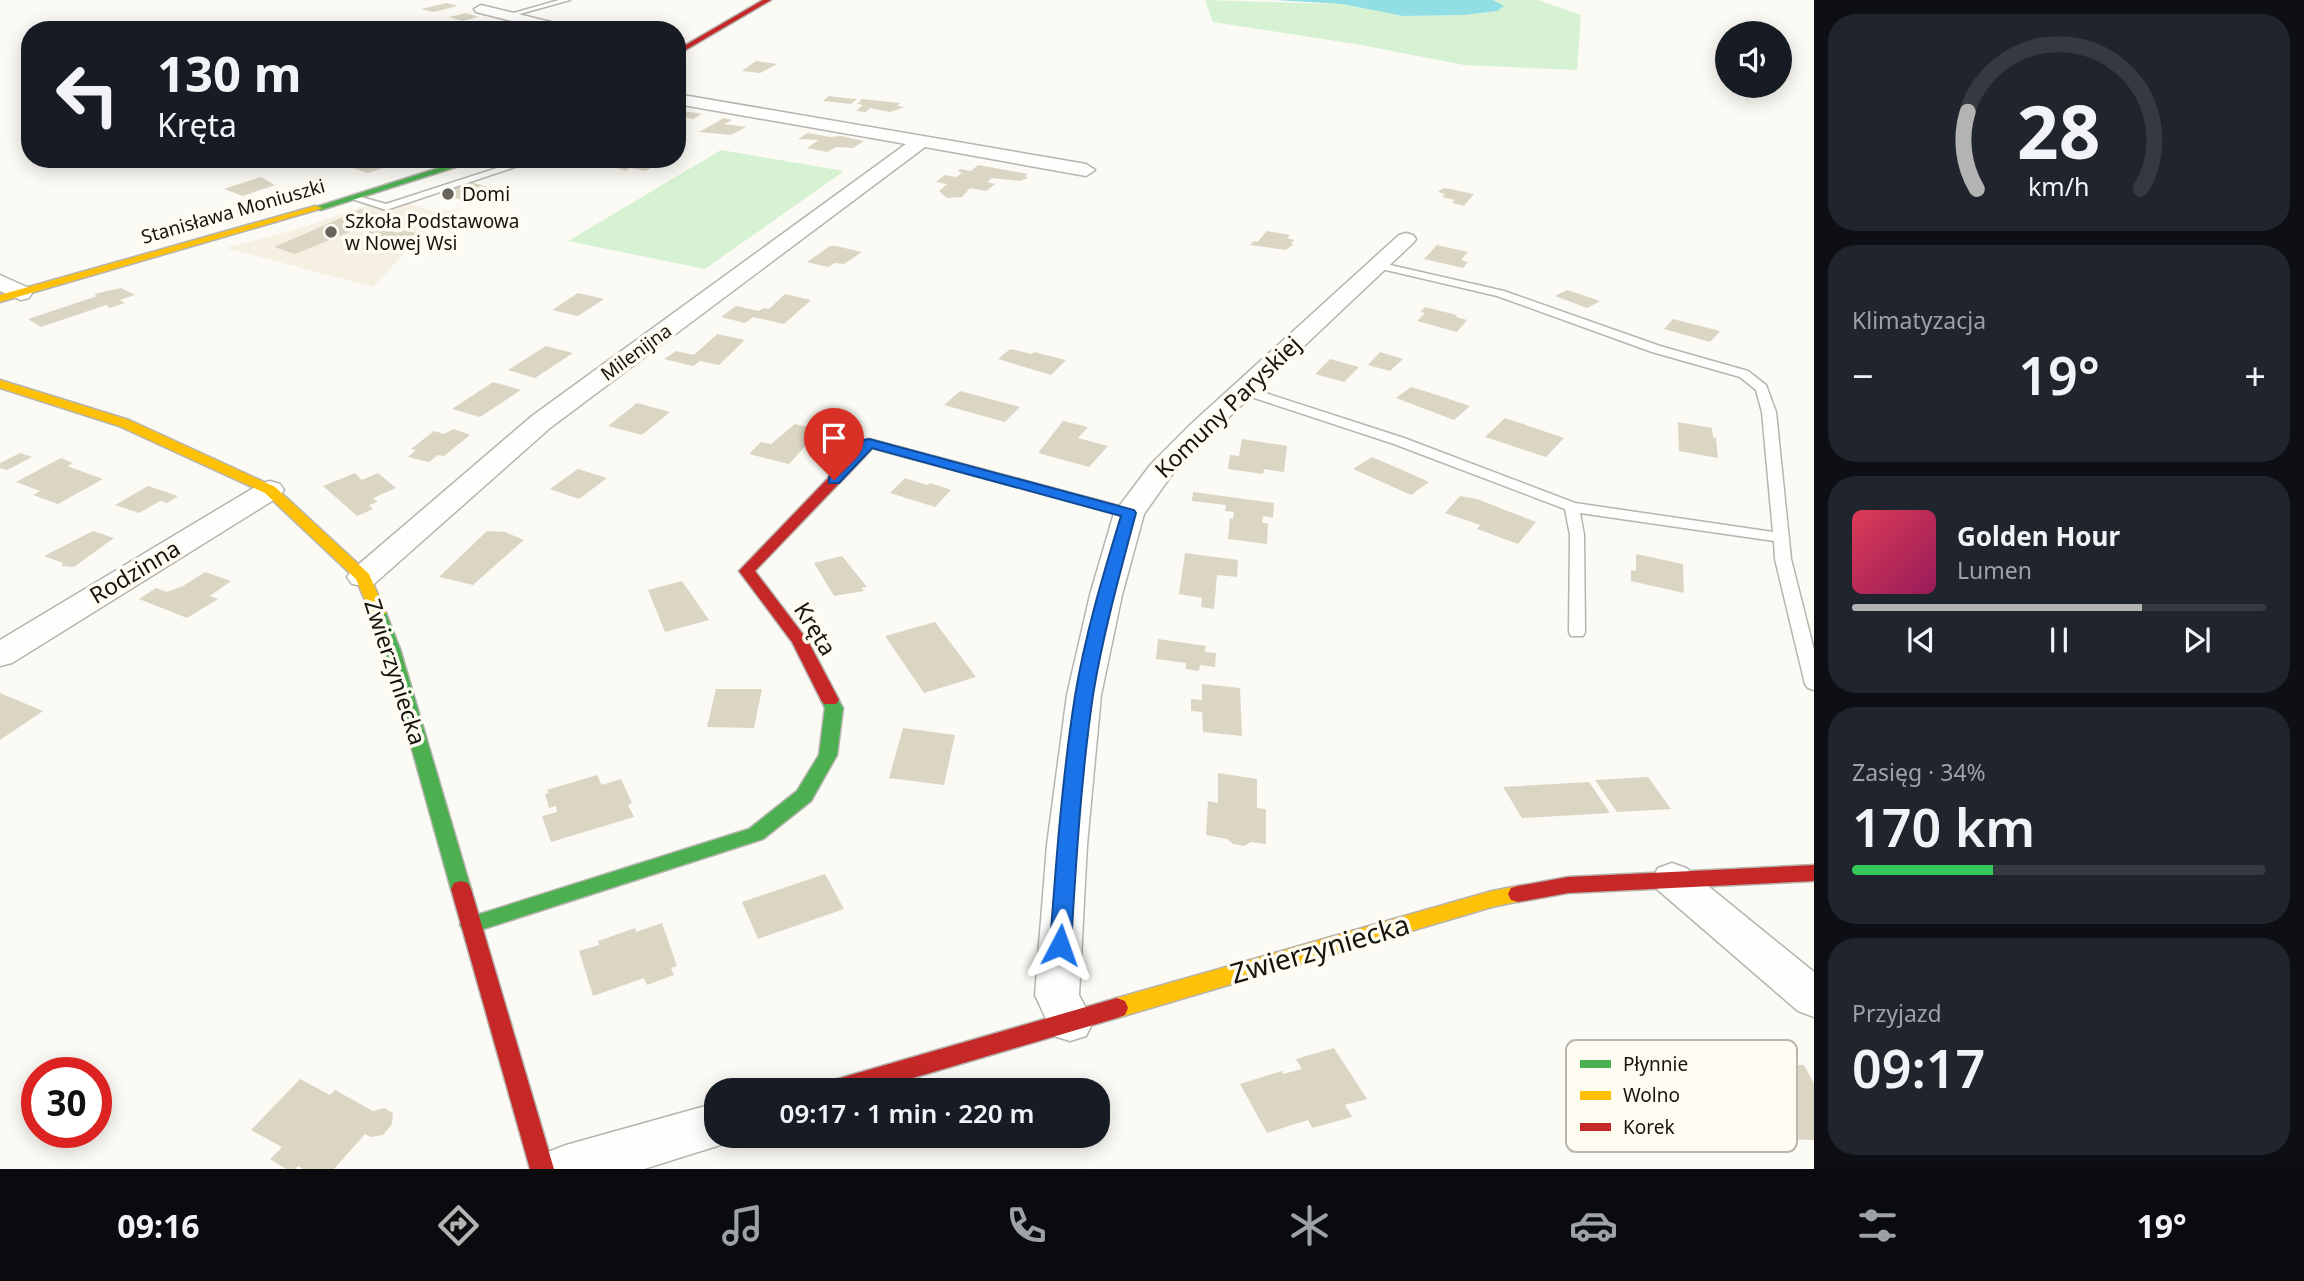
<!DOCTYPE html>
<html lang="pl">
<meta charset="utf-8">
<style>
body{margin:0;font-family:"Noto Sans",sans-serif;background:#20242c;color:#f1f3f6;height:100vh;display:flex;flex-direction:column;font-size:26px;white-space:nowrap}
*{box-sizing:border-box;margin:0}
p{font-size:23px;color:#9ea1a6}
.icon{flex:none;width:38px;height:38px;fill:none;stroke:currentColor;stroke-width:2;stroke-linecap:round;stroke-linejoin:round}
.map{position:relative;flex:1;overflow:hidden}
.details{display:flex;flex-direction:column;gap:14px;padding:14px;background:#0d0f14;width:490px}
.details>*{flex:none}
.banner{position:absolute;left:21px;top:21px;width:665px;height:147px;border-radius:28px;box-shadow:0 4px 18px #0003;background:#171b24;color:#f1f3f6;overflow:hidden}
.fabs{position:absolute;left:1715px;top:21px;display:grid;gap:14px}
.fabs a{display:grid;place-items:center;width:77px;height:77px;border-radius:50%;background:#171b24;box-shadow:0 4px 18px #0003;font-size:35px}
.speed{position:absolute;left:21px;top:1057px;display:flex;gap:14px;font-size:35px;font-weight:700;text-align:center}
.speed>*{display:grid;place-content:center;width:91px;height:91px;border-radius:50%;background:#171b24;box-shadow:0 4px 18px #0003;line-height:1}
.speed .limit{border:10px solid #d22;background:#fff;color:#111}
.pin{position:absolute;display:grid;place-items:center;width:60px;height:60px;color:#fff;margin:-72px -30px;border-radius:50% 50% 50% 0;rotate:-45deg;box-shadow:0 0 7px #0007}
.pin .icon{rotate:45deg}
.me{position:absolute;width:77px;margin:-38px;rotate:4deg;stroke-linejoin:round;filter:drop-shadow(0 0 5px #0008)}
.turn{display:flex;align-items:center;gap:24px;height:147px;padding:0 21px;font-size:32px}
.turn .icon{width:91px;height:91px;stroke-width:2.5}
.turn b{display:block;font-size:49px;line-height:60px}
.big{font-size:52px;font-weight:600;line-height:1.1}
.details .widget{flex:1;display:flex;flex-direction:column;justify-content:center;gap:10px;min-width:0;padding:0 24px;border-radius:28px;background:#20242c}
.details .dial{align-items:center;gap:0}
.dial svg{height:182px;overflow:visible;fill:none;stroke:#363941;stroke-width:7;stroke-linecap:round;text-anchor:middle}
.dial text{fill:#f1f3f6;stroke:none}
.song{display:flex;align-items:center;gap:21px}
.cover{width:84px;height:84px;border-radius:10px;background:linear-gradient(135deg,hsl(350 70% 55%),hsl(330 70% 35%))}
.played{height:7px;border-radius:4px;background:linear-gradient(90deg,#b2b3b2 70%,#363941 70%)}
.keys{display:flex;justify-content:space-around;direction:ltr}
.heat{display:flex;justify-content:space-between;align-items:center;font-size:38px;direction:ltr}
.charge{height:10px;border-radius:5px;background:linear-gradient(90deg,#34c759 34%,#363941 0)}
.trip{position:absolute;left:704px;top:1078px;width:406px;height:70px;border-radius:28px;background:#171b24;box-shadow:0 4px 18px #0003;font-weight:600;line-height:70px;text-align:center}
.dock{display:flex;height:112px;justify-content:space-around;align-items:center;background:#090b0e;color:#9ea1a6}
.dock .icon{width:49px;height:49px}
.dock .on{color:#b2b3b2}
.dock b{font-size:32px;color:#f1f3f6}
main{display:flex;flex:1;min-height:0}
.map>svg:first-child{display:block}
.education{fill:#f5f0e2}
.green{fill:#d7f2d2}
.water{fill:#91dfe5}
.building{fill:#dbd5c4}
.lines{fill:none;stroke-linecap:round;stroke-linejoin:round}
.lane-casing{stroke:#b6b4af;stroke-width:3}
.street-casing{stroke:#b6b4af;stroke-width:3}
.fast-casing{stroke:#b6b4af;stroke-width:3}
.slow-casing{stroke:#b6b4af;stroke-width:3}
.jam-casing{stroke:#b6b4af;stroke-width:3}
.lane{fill:#fefefd;fill-rule:evenodd}
.street{fill:#fefefd;fill-rule:evenodd}
.fast{fill:#4caf50;fill-rule:evenodd}
.slow{fill:#ffc107;fill-rule:evenodd}
.jam{fill:#c62828;fill-rule:evenodd}
.route{fill:#1a73e8;stroke:#114b97;stroke-width:2}
.poi-dot{fill:#66645f;stroke:#fefbf1;stroke-width:2.5}
.labels{text-anchor:middle;stroke-width:7;stroke-linejoin:round;paint-order:stroke}
.far-poi-label{font-size:19px;fill:#16140f;stroke:#fefbf1;text-anchor:start}
.far-street-label{font-size:19px;fill:#16140f;stroke:#fefbf1}
.street-label{font-size:23px;fill:#16140f;stroke:#fefbf1}
.near-street-label{font-size:28px;fill:#16140f;stroke:#fefbf1}
.key{fill:#fefbf1;stroke:#b8b6ad;stroke-width:2}
.key-label{font-size:19px;fill:#16140f}
</style>
<main>
<div class="map">
<svg width="1814" height="1169" viewBox="0 0 1814 1169">
<rect width="100%" height="100%" fill="#fbfaf4"/>
<!-- education -->
<path class="education" d="M 406,202 L 431,211 L 463,209 L 435,220 L 373,287 L 226,248 L 301,228 L 368,205 L 378,209 Z"/>
<!-- green -->
<path class="green" d="M 1205,0 L 1342,4 L 1403,16 L 1464,15 L 1497,11 L 1495,1 L 1493,0 L 1538,0 L 1581,15 L 1577,70 L 1464,65 L 1361,45 L 1213,22 Z
M 721,150 L 844,171 L 705,269 L 568,241 Z"/>
<!-- water -->
<path class="water" d="M 1275,0 L 1493,0 L 1504,6 L 1497,11 L 1464,15 L 1403,16 L 1342,4 Z"/>
<!-- building -->
<path class="building" d="M 447,3 L 458,6 L 433,12 L 421,9 Z
M 466,13 L 479,17 L 462,21 L 449,17 Z
M 756,61 L 777,64 L 760,73 L 742,71 Z
M 829,96 L 845,98 L 857,99 L 851,104 L 823,101 Z
M 862,99 L 900,103 L 897,106 L 905,107 L 890,112 L 870,108 L 866,112 L 856,111 L 863,105 L 857,104 Z
M 677,110 L 702,114 L 693,119 L 682,117 L 677,120 Z
M 724,118 L 732,120 L 724,124 L 746,127 L 731,135 L 699,132 Z
M 808,133 L 830,137 L 841,136 L 864,141 L 853,148 L 836,147 L 827,152 L 807,148 L 819,140 L 798,139 Z
M 592,159 L 666,159 L 646,171 L 630,168 L 625,171 Z
M 361,161 L 370,162 L 386,167 L 368,173 L 346,166 Z
M 978,165 L 1028,174 L 1025,176 L 1028,178 L 1020,181 L 992,178 L 987,182 L 995,184 L 986,191 L 970,188 L 962,197 L 947,198 L 939,191 L 947,184 L 936,182 L 945,175 L 956,177 L 962,173 L 958,171 L 960,169 L 971,171 Z
M 261,177 L 275,185 L 243,196 L 224,189 Z
M 471,182 L 492,188 L 462,200 L 441,194 Z
M 1443,188 L 1450,189 L 1474,194 L 1464,206 L 1452,203 L 1455,200 L 1442,197 L 1445,194 L 1438,192 Z
M 362,209 L 387,217 L 368,225 L 398,233 L 406,230 L 418,234 L 397,243 L 357,229 L 295,254 L 274,247 Z
M 1267,231 L 1290,235 L 1287,238 L 1294,240 L 1291,244 L 1294,244 L 1286,250 L 1250,245 L 1254,241 L 1257,242 Z
M 1437,245 L 1468,252 L 1461,260 L 1468,262 L 1463,268 L 1424,259 Z
M 830,246 L 836,246 L 862,252 L 844,264 L 835,263 L 828,267 L 807,262 Z
M 121,288 L 135,295 L 120,300 L 125,303 L 110,308 L 106,305 L 41,327 L 28,319 L 97,296 L 94,294 Z
M 1567,290 L 1600,301 L 1587,308 L 1555,296 Z
M 578,293 L 604,299 L 578,316 L 552,310 Z
M 785,294 L 811,300 L 784,324 L 753,317 L 745,323 L 721,317 L 736,306 L 759,311 L 763,308 L 769,309 Z
M 1425,307 L 1457,315 L 1456,317 L 1467,320 L 1457,332 L 1417,321 L 1425,313 L 1420,312 Z
M 1673,319 L 1720,331 L 1710,342 L 1664,329 Z
M 717,334 L 745,340 L 719,365 L 700,361 L 693,366 L 664,359 L 676,351 L 694,355 Z
M 546,346 L 573,353 L 535,378 L 508,370 Z
M 1010,349 L 1032,354 L 1034,352 L 1066,360 L 1051,375 L 998,359 Z
M 1380,352 L 1403,359 L 1390,371 L 1368,365 Z
M 1330,359 L 1359,367 L 1344,382 L 1315,374 Z
M 493,382 L 521,390 L 480,417 L 452,409 Z
M 1411,387 L 1431,393 L 1470,406 L 1454,420 L 1396,398 Z
M 960,391 L 1020,407 L 1005,422 L 944,405 Z
M 637,403 L 670,412 L 642,435 L 608,426 Z
M 1505,418 L 1564,438 L 1546,457 L 1485,437 Z
M 1063,421 L 1088,427 L 1078,438 L 1108,446 L 1089,467 L 1038,453 Z
M 1678,422 L 1712,428 L 1713,437 L 1716,438 L 1718,458 L 1679,451 Z
M 795,424 L 820,430 L 789,464 L 749,454 L 761,442 L 771,444 Z
M 454,429 L 470,435 L 444,456 L 438,455 L 429,462 L 408,457 L 416,450 L 411,449 L 434,431 L 444,434 Z
M 1242,439 L 1287,446 L 1284,472 L 1264,469 L 1263,474 L 1228,469 L 1230,455 L 1239,456 Z
M 20,453 L 32,457 L 7,470 L 0,468 L 0,463 Z
M 1372,457 L 1416,476 L 1429,482 L 1411,495 L 1353,469 Z
M 61,458 L 73,463 L 67,466 L 103,479 L 58,504 L 33,495 L 40,491 L 16,482 Z
M 578,469 L 607,478 L 579,499 L 550,489 Z
M 355,473 L 362,480 L 378,473 L 396,488 L 373,498 L 378,502 L 369,505 L 373,509 L 357,516 L 323,486 Z
M 905,478 L 927,485 L 930,483 L 951,490 L 935,507 L 890,493 Z
M 148,486 L 178,496 L 167,503 L 160,501 L 139,513 L 115,505 Z
M 1193,492 L 1274,503 L 1273,518 L 1263,516 L 1262,523 L 1268,523 L 1267,544 L 1228,539 L 1230,518 L 1233,519 L 1234,512 L 1225,511 L 1226,505 L 1192,501 Z
M 1460,496 L 1477,499 L 1536,522 L 1518,544 L 1477,529 L 1480,525 L 1445,513 Z
M 93,531 L 114,538 L 74,567 L 62,566 L 63,563 L 44,556 Z
M 487,531 L 505,532 L 524,540 L 473,585 L 439,577 Z
M 1185,553 L 1238,560 L 1237,577 L 1217,575 L 1214,609 L 1201,607 L 1202,598 L 1179,594 Z
M 1636,554 L 1683,564 L 1684,593 L 1631,581 L 1631,570 L 1636,571 Z
M 842,556 L 867,587 L 861,588 L 864,591 L 834,596 L 814,563 Z
M 205,572 L 231,581 L 210,596 L 218,599 L 187,618 L 139,599 L 156,588 L 167,592 L 183,586 Z
M 682,581 L 709,620 L 665,632 L 648,590 Z
M 935,622 L 976,677 L 924,693 L 885,636 Z
M 1158,639 L 1206,646 L 1205,652 L 1216,653 L 1215,667 L 1200,665 L 1199,671 L 1186,669 L 1186,663 L 1156,659 Z
M 1202,684 L 1240,688 L 1242,736 L 1203,732 L 1202,712 L 1191,711 L 1191,699 L 1202,700 Z
M 716,689 L 762,689 L 754,728 L 707,727 Z
M 0,693 L 43,711 L 0,740 Z
M 903,728 L 955,735 L 944,785 L 889,778 Z
M 1218,773 L 1257,779 L 1257,808 L 1266,809 L 1266,844 L 1251,842 L 1244,846 L 1233,844 L 1227,839 L 1206,835 L 1208,801 L 1218,803 Z
M 597,775 L 602,785 L 621,779 L 632,803 L 628,805 L 634,817 L 551,842 L 542,816 L 557,812 L 556,806 L 549,808 L 545,794 L 549,793 L 547,790 Z
M 1648,777 L 1671,809 L 1617,812 L 1595,780 Z
M 1589,782 L 1610,813 L 1522,818 L 1503,787 Z
M 825,874 L 844,909 L 758,939 L 742,902 Z
M 662,923 L 677,966 L 671,968 L 674,975 L 647,985 L 644,978 L 593,996 L 579,951 L 599,945 L 598,941 L 635,928 L 636,932 Z
M 1334,1048 L 1367,1099 L 1345,1105 L 1352,1117 L 1312,1128 L 1308,1120 L 1267,1133 L 1240,1084 L 1282,1071 L 1283,1074 L 1302,1069 L 1296,1059 Z
M 1761,1058 L 1771,1058 L 1780,1064 L 1804,1065 L 1814,1083 L 1814,1140 L 1784,1139 L 1753,1080 L 1762,1080 L 1753,1064 L 1760,1064 Z
M 300,1079 L 330,1095 L 335,1090 L 373,1111 L 384,1108 L 393,1113 L 392,1124 L 383,1135 L 370,1137 L 365,1134 L 334,1169 L 303,1169 L 298,1166 L 295,1169 L 286,1169 L 270,1159 L 282,1147 L 251,1130 Z"/>
<g class="lines">
<!-- lane casing -->
<g class="lane-casing">
<path id="lane" d="M 559,0 L 570,0 L 509,17 L 506,15 Z
M 525,159 L 539,159 L 386,210 L 349,198 L 354,195 L 386,204 Z
M 1377,262 L 1504,291 L 1660,346 L 1748,371 L 1766,385 L 1776,412 L 1791,559 L 1814,650 L 1814,690 L 1808,688 L 1805,684 L 1775,559 L 1774,541 L 1580,513 L 1584,535 L 1585,632 L 1583,636 L 1571,636 L 1569,632 L 1570,535 L 1565,509 L 1394,444 L 1239,393 L 1239,387 L 1247,387 L 1404,438 L 1575,503 L 1773,532 L 1762,412 L 1756,390 L 1740,377 L 1652,352 L 1497,296 L 1373,267 L 1372,265 Z"/>
</g>
<!-- street casing -->
<g class="street-casing">
<path id="street" d="M 481,5 L 571,27 L 573,30 L 548,30 L 476,12 L 474,9 Z
M 677,94 L 1086,164 L 1095,170 L 1086,176 L 925,147 L 550,428 L 374,584 L 363,586 L 352,584 L 347,577 L 352,570 L 532,416 L 906,144 L 677,104 Z
M 1406,233 L 1413,235 L 1416,239 L 1413,243 L 1209,436 L 1171,476 L 1144,514 L 1122,595 L 1101,695 L 1087,845 L 1079,995 L 1093,1022 L 1086,1036 L 1070,1041 L 1054,1036 L 1035,995 L 1047,845 L 1067,695 L 1090,595 L 1114,513 L 1151,464 L 1191,424 L 1399,235 Z
M 0,275 L 29,288 L 32,293 L 29,298 L 21,300 L 0,291 Z
M 270,481 L 280,484 L 284,490 L 280,496 L 12,663 L 0,666 L 0,640 L 260,484 Z
M 1672,863 L 1686,868 L 1814,972 L 1814,1017 L 1798,1011 L 1658,890 L 1652,879 L 1658,868 Z
M 716,1103 L 716,1136 L 735,1136 L 733,1141 L 644,1169 L 541,1169 L 548,1152 L 566,1145 Z"/>
</g>
<!-- fast casing -->
<g class="fast-casing">
<path id="fast" d="M 467,159 L 481,159 L 321,210 L 313,208 Z
M 869,439 L 1134,510 L 1136,513 L 1129,517 L 872,448 L 865,452 L 860,451 L 858,448 L 864,440 Z
M 378,608 L 386,613 L 400,649 L 471,889 L 468,895 L 461,897 L 454,895 L 451,889 L 384,649 L 370,613 Z
M 830,694 L 836,696 L 843,708 L 837,755 L 811,801 L 763,839 L 471,933 L 464,931 L 460,925 L 464,919 L 749,829 L 797,791 L 819,755 L 825,708 L 821,700 L 824,696 Z"/>
</g>
<!-- slow casing -->
<g class="slow-casing">
<path id="slow" d="M 315,206 L 323,208 L 0,302 L 0,295 Z
M 0,380 L 129,420 L 275,487 L 369,574 L 386,613 L 378,618 L 372,617 L 356,579 L 265,493 L 119,426 L 0,388 Z
M 1518,886 L 1525,888 L 1528,894 L 1525,900 L 1492,907 L 1117,1018 L 1109,1015 L 1106,1008 L 1109,1001 L 1117,998 L 1492,891 Z"/>
</g>
<!-- jam casing -->
<g class="jam-casing">
<path id="jam" d="M 763,0 L 771,0 L 677,55 L 677,50 Z
M 865,444 L 870,445 L 872,448 L 870,451 L 755,571 L 808,641 L 839,700 L 836,704 L 824,704 L 821,700 L 792,642 L 739,571 L 860,445 Z
M 1814,865 L 1814,881 L 1568,893 L 1518,902 L 1511,900 L 1508,894 L 1511,888 L 1518,886 L 1568,877 Z
M 461,881 L 468,883 L 471,889 L 554,1169 L 530,1169 L 451,889 L 454,883 Z
M 1117,998 L 1125,1001 L 1128,1008 L 1125,1015 L 1117,1018 L 872,1090 L 825,1090 L 829,1082 L 837,1079 Z"/>
</g>
<!-- lane -->
<use href="#lane" class="lane"/>
<!-- street -->
<use href="#street" class="street"/>
<!-- fast -->
<use href="#fast" class="fast"/>
<!-- slow -->
<use href="#slow" class="slow"/>
<!-- jam -->
<use href="#jam" class="jam"/>
</g>
<!-- route -->
<path class="route" d="M 869,439 L 1134,510 L 1136,513 C 1120,573 1103,634 1093,695 C 1081,778 1076,862 1071,945 L 1068,951 L 1060,954 L 1053,951 L 1050,945 C 1056,862 1062,779 1075,696 C 1085,635 1103,575 1121,516 L 872,448 L 839,483 L 829,483 L 829,477 L 864,440 Z"/>
<!-- markers -->
<g class="poi-dot">
<circle cx="448" cy="194" r="7"/>
<circle cx="331" cy="232" r="7"/>
</g>
<g class="labels">
<!-- far-poi labels -->
<g class="far-poi-label">
<text x="462" y="201">Domi</text>
<text x="345" y="228">Szkoła Podstawowa<tspan x="345" dy="22">w Nowej Wsi</tspan></text>
</g>
<!-- far-street labels -->
<g class="far-street-label">
<text transform="translate(233 211) rotate(-16)" y="7">Stanisława Moniuszki</text>
<text transform="translate(636 352) rotate(-36)" y="7">Milenijna</text>
</g>
<!-- street labels -->
<g class="street-label">
<text transform="translate(1228 407) rotate(-44)" y="8">Komuny Paryskiej</text>
<text transform="translate(135 572) rotate(-31)" y="8">Rodzinna</text>
<text transform="translate(815 629) rotate(58)" y="8">Kręta</text>
<text transform="translate(395 672) rotate(72)" y="8">Zwierzyniecka</text>
</g>
<!-- near-street labels -->
<g class="near-street-label">
<text transform="translate(1320 949) rotate(-16)" y="10">Zwierzyniecka</text>
</g>
</g>
<!-- legend -->
<rect x="1566" y="1040" width="231" height="112" rx="10" class="key"/>
<rect x="1580" y="1060" width="31" height="8" fill="#4caf50"/>
<rect x="1580" y="1091" width="31" height="9" fill="#ffc107"/>
<rect x="1580" y="1123" width="31" height="8" fill="#c62828"/>
<g class="key-label">
<text x="1623" y="1071">Płynnie</text>
<text x="1623" y="1102">Wolno</text>
<text x="1623" y="1134">Korek</text>
</g>
</svg>
<div class="fabs">
<a><svg class="icon" aria-label="sound" viewBox="0 0 24 24"><path d="M4 9h4l5-4v14l-5-4H4zM17 9q2 3 0 6"/></svg></a>
</div>
<div class="speed"><div class="limit">30</div></div>
<div class="pin" style="left:834px;top:480px;background:#d93025"><svg class="icon" aria-label="arrive" viewBox="0 0 24 24"><path d="M6 21V4h12l-3 4 3 4H6"/></svg></div>
<svg class="me" style="left:1060px;top:945px" viewBox="-20 -20 40 40"><path d="M0-17L14 15 0 8-14 15z" fill="#1a73e8" stroke="#fff" stroke-width="4"/></svg>
<div class="trip">09:17 · 1 min · 220 m</div>
<div class="banner">
<div class="turn"><svg class="icon" aria-label="left" viewBox="0 0 24 24"><path d="M17 20v-9H6M10 6l-5 5 5 5"/></svg><div><b>130 m</b>Kręta</div></div>
</div>
</div>
<section class="details">
<div class="widget dial"><svg viewBox="0 0 100 80">
<path d="M14 69A42 42 0 1 1 86 69"/>
<path d="M14 69A42 42 0 0 1 10 35" stroke="#b2b3b2"/>
<text x="50" y="56" font-size="32" font-weight="700">28</text>
<text x="50" y="72" font-size="11">km/h</text>
</svg></div>
<div class="widget"><p>Klimatyzacja</p>
<div class="heat"><a>−</a><b class="big">19°</b><a>+</a></div>
</div>
<div class="widget">
<div class="song"><i class="cover"></i><div><b>Golden Hour</b><p>Lumen</p></div></div>
<div class="played"></div>
<div class="keys"><svg class="icon" aria-label="previous" viewBox="0 0 24 24"><path d="M18 5L8 12l10 7zM5 5v14"/></svg><svg class="icon" aria-label="pause" viewBox="0 0 24 24"><path d="M8 5v14M16 5v14"/></svg><svg class="icon" aria-label="next" viewBox="0 0 24 24"><path d="M6 5l10 7-10 7zM19 5v14"/></svg></div>
</div>
<div class="widget"><p>Zasięg · 34%</p><b class="big">170 km</b><div class="charge"></div></div>
<div class="widget"><p>Przyjazd</p><b class="big">09:17</b></div>
</section>
</main>
<nav class="dock">
<b>09:16</b>
<svg class="icon on" aria-label="directions" viewBox="0 0 24 24"><path d="M12 3l9 9-9 9-9-9zM9 14v-3h6M13 9l2 2-2 2"/></svg>
<svg class="icon" aria-label="music" viewBox="0 0 24 24"><path d="M9 18V5l10-2v13"/><circle cx="6" cy="18" r="3"/><circle cx="16" cy="16" r="3"/></svg>
<svg class="icon" aria-label="phone" viewBox="0 0 24 24"><path d="M5 4h4l2 5-3 2q2 4 5 5l2-3 5 2v4C11 20 4 13 5 4z"/></svg>
<svg class="icon" aria-label="climate" viewBox="0 0 24 24"><path d="M12 3v18M4 7l16 10M4 17L20 7"/></svg>
<svg class="icon" aria-label="car" viewBox="0 0 24 24"><path d="M5 17H2v-5l4-1 3-4h7l3 4 3 1v5h-3M9 17h6M6 11h13"/><circle cx="7" cy="17" r="2"/><circle cx="17" cy="17" r="2"/></svg>
<svg class="icon" aria-label="filters" viewBox="0 0 24 24"><path d="M4 7h16M4 17h16"/><circle cx="9" cy="7" r="2"/><circle cx="15" cy="17" r="2"/></svg>
<b>19°</b>
</nav>
